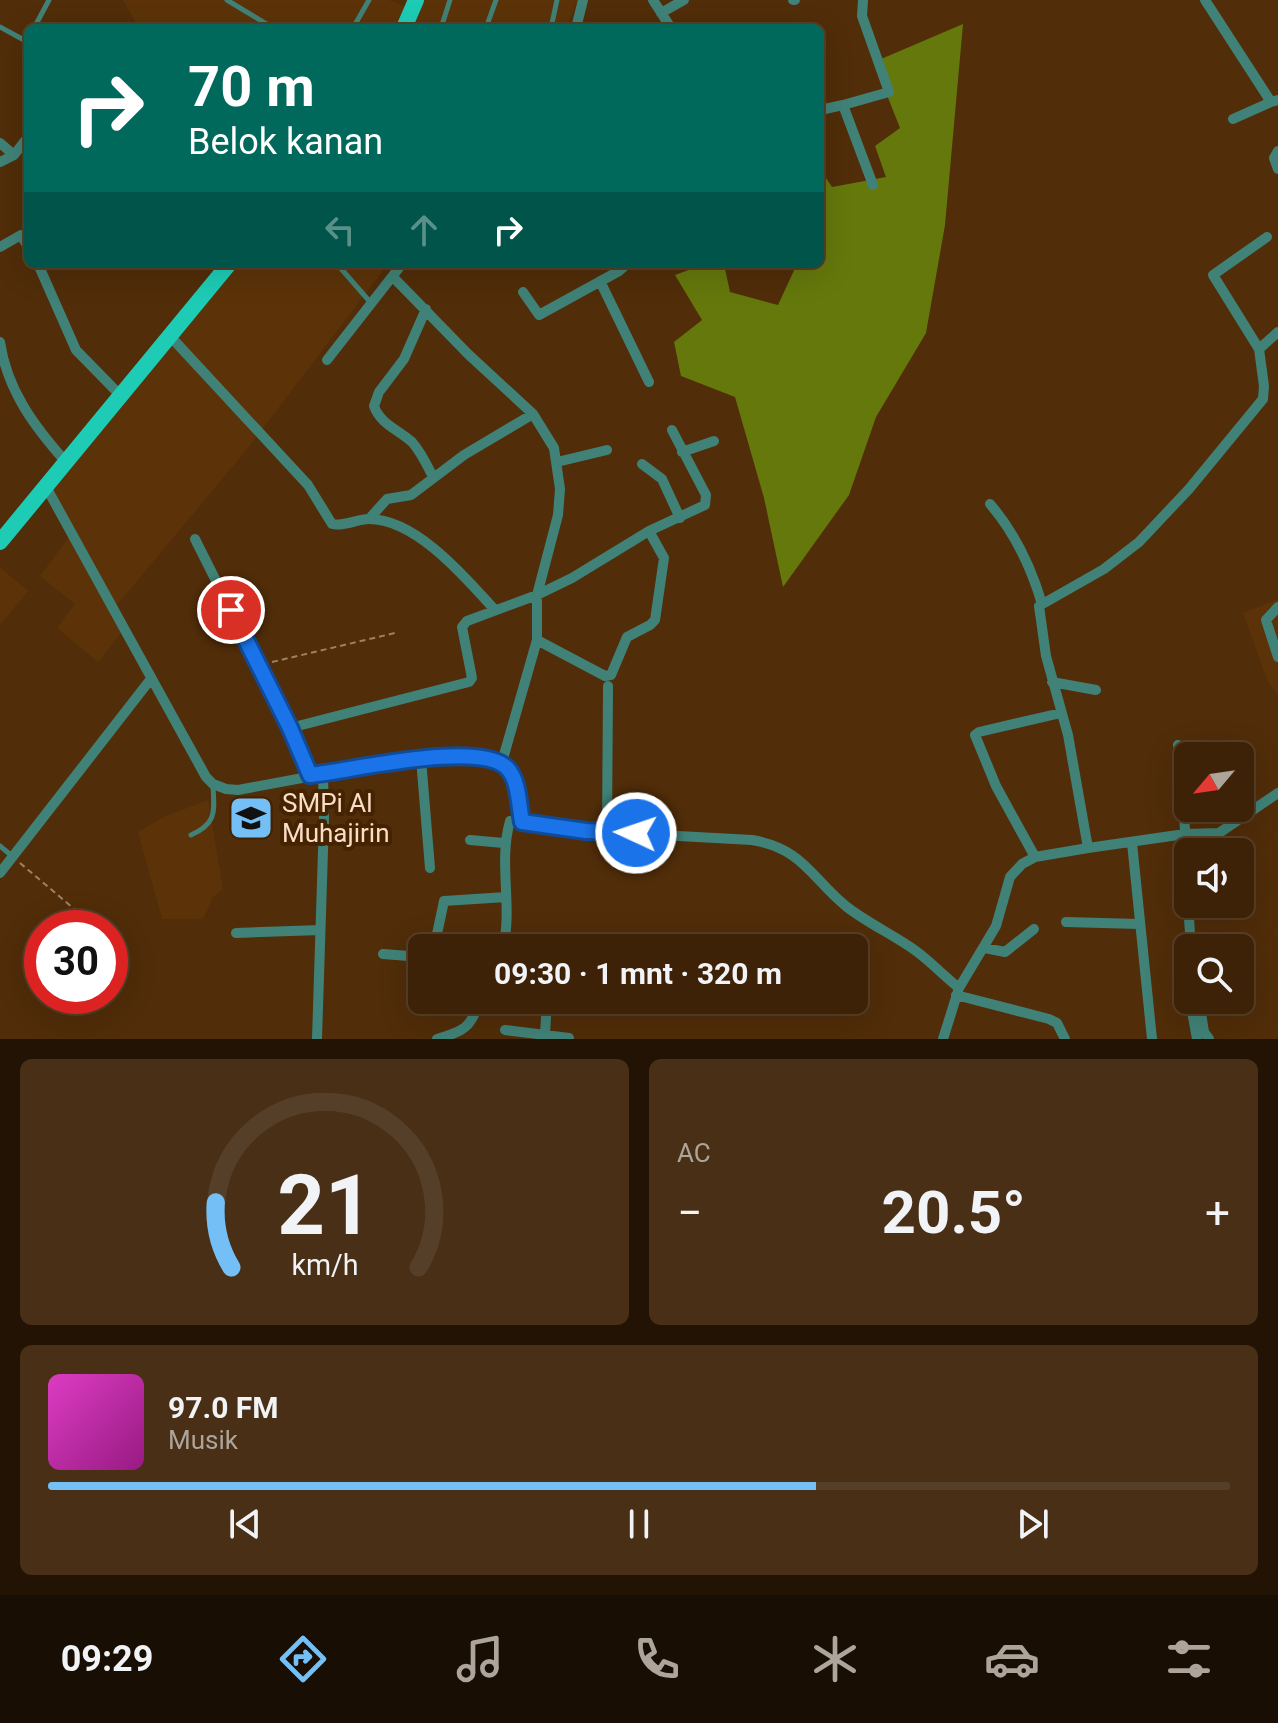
<!DOCTYPE html>
<html lang="id">
<meta charset="utf-8">
<style>
body{margin:0;font-family:Roboto,sans-serif;background:#482f15;color:#f1f3f6;height:100vh;display:flex;flex-direction:column;font-size:30px;white-space:nowrap}
*{box-sizing:border-box;margin:0}
p{font-size:26px;color:#ada49b}
.icon{flex:none;width:44px;height:44px;fill:none;stroke:currentColor;stroke-width:2;stroke-linecap:round;stroke-linejoin:round}
.map{position:relative;height:1039px;overflow:hidden}
.side{display:flex;flex-direction:column;gap:20px;padding:20px;background:#221304;flex:1}
.side>*{flex:none}
.top-card{position:absolute;left:24px;top:24px;width:800px;height:244px;border-radius:12px;box-shadow:0 8px 32px #0002,0 0 0 2px #563f28;background:#00695c;color:#fff;overflow:hidden}
.needle{width:52px;rotate:241deg}
.fabs{position:absolute;left:1174px;top:742px;display:grid;gap:16px}
.fabs a{display:grid;place-items:center;width:80px;height:80px;border-radius:12px;background:#3d2207;box-shadow:0 8px 32px #0002,0 0 0 2px #563f28;font-size:40px}
.speed{position:absolute;left:24px;top:910px;display:flex;gap:16px;font-size:40px;font-weight:700;text-align:center}
.speed>*{display:grid;place-content:center;width:104px;height:104px;border-radius:50%;background:#3d2207;box-shadow:0 8px 32px #0002,0 0 0 2px #563f28;line-height:1}
.speed .limit{border:12px solid #d22;background:#fff;color:#111}
.pin{position:absolute;display:grid;place-items:center;width:68px;height:68px;color:#fff;margin:-34px;border:4px solid #fff;border-radius:50%;box-shadow:0 2px 8px #0007}
.me{position:absolute;width:88px;margin:-44px;rotate:273deg;stroke-linejoin:round;filter:drop-shadow(0 0 6px #0008)}
.turn{display:flex;align-items:center;gap:28px;height:168px;padding:0 32px;font-size:36px}
.turn .icon{width:104px;height:104px;stroke-width:2.5}
.turn b{display:block;font-size:56px;line-height:68px}
.lanes{display:flex;align-items:center;height:76px;padding:0 32px;background:#0003;justify-content:center;gap:40px;direction:ltr}
.lanes .off{opacity:.35}
.big{font-size:60px;font-weight:700;line-height:1.1}
.side .widget{flex:1;display:flex;flex-direction:column;justify-content:center;gap:12px;min-width:0;padding:0 28px;border-radius:12px;background:#482f15}
.side .dial{align-items:center;gap:0}
.dial svg{height:208px;overflow:visible;fill:none;stroke:#563f28;stroke-width:7;stroke-linecap:round;text-anchor:middle}
.dial text{fill:#f1f3f6;stroke:none}
.song{display:flex;align-items:center;gap:24px}
.cover{width:96px;height:96px;border-radius:12px;background:linear-gradient(135deg,hsl(310 70% 55%),hsl(310 70% 35%))}
.played{height:8px;border-radius:4px;background:linear-gradient(90deg,#74c0f6 65%,#563f28 65%)}
.keys{display:flex;justify-content:space-around;direction:ltr}
.heat{display:flex;justify-content:space-between;align-items:center;font-size:44px;direction:ltr}
.side .tiles{flex:1;display:grid;gap:20px;grid-template-columns:1fr 1fr}
.widget:last-child{grid-column:span 2}
.trip{position:absolute;left:408px;top:934px;width:460px;height:80px;border-radius:12px;background:#3d2207;box-shadow:0 8px 32px #0002,0 0 0 2px #563f28;font-weight:700;line-height:80px;text-align:center}
.tabs{display:flex;height:128px;justify-content:space-around;align-items:center;background:#180e03;color:#ada49b}
.tabs .icon{width:56px;height:56px}
.tabs .active{color:#74c0f6}
.tabs b{font-size:36px;color:#f1f3f6}
.map>svg:first-child{display:block}
.built{fill:#5c3309}
.forest{fill:#64780c}
.lines{fill:none;stroke-linecap:round;stroke-linejoin:round}
.path{stroke:#a18062;stroke-width:2;stroke-dasharray:6 4;stroke-linecap:butt}
.service{stroke:#408277;stroke-width:5}
.minor{stroke:#408277;stroke-width:10}
.primary{stroke:#1eccb6;stroke-width:16}
.route-casing{stroke:#114b97;stroke-width:20}
.route{stroke:#1a73e8;stroke-width:14}
.labels{text-anchor:middle;stroke-width:8;stroke-linejoin:round;paint-order:stroke}
.poi-label{font-size:26px;fill:#faddc6;stroke:#452300;text-anchor:start}
</style>
<div class="map">
<svg width="1278" height="1039" viewBox="0 0 1278 1039">
<rect width="100%" height="100%" fill="#512d09"/>
<!-- built -->
<path class="built" d="M 123,0 L 389,0 L 414,10 L 419,0 L 578,0 L 566,28 L 139,28 Z
M 232,264 L 388,264 L 248,448 L 112,611 L 125,628 L 98,662 L 57,628 L 75,604 L 40,576 L 69,537 L 45,495 Z
M 0,567 L 28,591 L 0,625 Z
M 1278,599 L 1278,695 L 1268,682 L 1243,613 Z
M 208,800 L 223,889 L 213,897 L 203,919 L 162,919 L 138,832 L 166,816 Z"/>
<!-- forest -->
<path class="forest" d="M 963,24 L 945,225 L 926,333 L 876,417 L 849,495 L 783,587 L 764,498 L 735,397 L 681,376 L 674,342 L 702,320 L 675,275 L 705,264 L 724,264 L 730,292 L 778,305 L 797,264 L 820,264 L 820,169 L 832,187 L 886,177 L 875,146 L 900,128 L 874,62 Z"/>
<g class="lines">
<!-- path -->
<path class="path" d="M 272,662 L 395,633
M 20,863 L 79,913"/>
<!-- service -->
<path class="service" d="M 227,0 L 273,28
M 0,27 L 24,40 L 28,38
M 34,28 L 49,0
M 353,28 L 369,0
M 441,28 L 450,0
M 486,28 L 496,0
M 551,28 L 557,0
M 337,264 L 371,303
M 191,835 C 218,823 214,810 213,785
M 0,846 L 12,856"/>
<!-- minor -->
<path class="minor" d="M 653,0 L 671,28
M 793,0 L 795,0
M 1205,0 L 1271,102 L 1278,100
M 661,13 L 684,0
M 576,28 L 583,0
M 843,105 L 889,92 L 862,16 L 863,0
M 820,110 L 843,105 L 873,185
M 1233,119 L 1271,102
M 0,143 L 14,155
M 1278,151 L 1274,158 L 1278,169
M 0,162 L 14,155 L 28,137
M 0,247 L 21,235 L 28,247
M 38,264 L 76,350 L 120,395
M 393,277 L 468,354 L 533,414 L 554,448 L 560,489 L 558,515 L 537,595 L 537,640 L 502,762
M 600,281 L 649,382
M 523,292 L 539,315 L 619,271 L 627,264
M 426,309 L 404,359 L 379,392 L 374,406 C 380,424 399,430 412,442 C 421,452 427,465 433,477
M 170,336 L 308,485 L 332,524 C 345,527 356,519 369,519 C 416,519 465,577 494,609
M 0,342 C 7,390 34,426 65,461
M 1259,349 L 1213,275 L 1267,237
M 327,360 L 402,264
M 682,452 L 714,441
M 557,462 L 607,450
M 642,464 L 662,479 L 680,518
M 45,485 L 206,777 L 213,784 L 226,789 L 238,790 L 372,765 L 448,756 L 477,757 L 502,762 L 511,772 L 522,822 L 586,831 L 752,840 C 804,849 811,878 847,907 C 869,924 894,935 916,951 C 931,962 944,976 959,988 L 943,1039
M 990,504 C 1016,534 1031,567 1042,604
M 369,519 L 387,499 L 411,495 L 464,455 L 533,414
M 195,539 L 290,728 L 310,775
M 1278,607 L 1266,620 L 1278,657
M 537,640 L 605,676 L 611,675 L 627,637 L 650,625 L 655,620 L 664,558 L 649,531
M 1052,682 L 1096,690
M 290,728 L 469,682 L 472,678 L 462,627 L 467,621 L 537,595 L 572,578 L 649,531 L 705,505 L 706,495 L 672,430
M 1178,745 L 1182,764 L 1188,899
M 421,759 L 430,868
M 607,832 L 608,686
M 470,840 L 504,843
M 1132,843 L 1152,1039
M 1088,848 L 1068,735 L 1046,656 L 1039,606 L 1104,569 L 1139,542 L 1189,489 L 1263,399 L 1264,386 L 1259,349 L 1278,332
M 1035,857 L 996,786 L 975,735 L 979,732 L 1061,713
M 0,873 L 150,680
M 1188,904 L 1191,948
M 1066,922 L 1139,924
M 236,933 L 320,930
M 434,948 L 444,901 L 506,897
M 503,948 C 513,906 498,863 510,821 L 522,822
M 985,948 L 1005,952 L 1034,929
M 383,954 L 422,957
M 1187,980 L 1188,986
M 959,988 L 996,926 L 1010,877 L 1022,864 L 1035,857 L 1088,848 L 1185,834 L 1219,833 L 1278,793
M 956,995 L 1049,1019 L 1057,1023 L 1065,1039
M 1190,1000 L 1197,1039
M 1199,1000 L 1204,1032 L 1209,1039
M 505,1030 L 569,1038
M 545,1035 L 547,1000
M 317,1039 L 324,819 L 323,774
M 437,1039 C 464,1031 471,1028 480,1000"/>
<!-- primary -->
<path class="primary" d="M 404,28 L 416,0
M 0,542 L 229,264"/>
</g>
<g class="lines">
<!-- route casing -->
<g class="route-casing">
<path id="route" d="M 231,610 L 290,728 L 310,775 C 350,771 482,739 508,769 C 519,781 519,807 522,822 L 586,831 L 636,833"/>
</g>
<!-- route -->
<use href="#route" class="route"/>
</g>
<!-- icons -->
<defs>
<g id="school-square" transform="scale(2.3)"><rect x="-9" y="-9" width="18" height="18" rx="4" fill="#74c0f6" stroke="#452300"/><path d="M0-5L7-2L0 1L-7-2ZM-4 1L0 2.5L4 1V4Q0 6-4 4Z" fill="#111"/></g>
</defs>
<g fill-rule="evenodd">
<use href="#school-square" x="251" y="818"/>
</g>
<g class="labels">
<!-- poi labels -->
<g class="poi-label">
<text x="282" y="812">SMPi Al<tspan x="282" dy="30">Muhajirin</tspan></text>
</g>
</g>
</svg>
<div class="fabs">
<a><svg class="needle" viewBox="-14 -14 28 28"><path d="M0-13l5 13h-10z" fill="#e53935"/><path d="M0 13l5-13h-10z" fill="#ada49b"/></svg></a>
<a><svg class="icon" aria-label="sound" viewBox="0 0 24 24"><path d="M4 9h4l5-4v14l-5-4H4zM17 9q2 3 0 6"/></svg></a>
<a><svg class="icon" aria-label="search" viewBox="0 0 24 24"><circle cx="10" cy="10" r="6"/><path d="M15 15l6 6"/></svg></a>
</div>
<div class="speed"><div class="limit">30</div></div>
<div class="pin" style="left:231px;top:610px;background:#d93025"><svg class="icon" aria-label="arrive" viewBox="0 0 24 24"><path d="M6 21V4h12l-3 4 3 4H6"/></svg></div>
<svg class="me" style="left:636px;top:833px" viewBox="-20 -20 40 40"><circle r="17" fill="#1a73e8" stroke="#fff" stroke-width="3"/><path d="M0-11L8 9 0 5-8 9z" fill="#fff"/></svg>
<div class="trip">09:30 · 1 mnt · 320 m</div>
<div class="top-card">
<div class="turn"><svg class="icon" aria-label="right" viewBox="0 0 24 24"><path d="M7 20v-9h11M14 6l5 5-5 5"/></svg><div><b>70 m</b>Belok kanan</div></div>
<div class="lanes"><svg class="icon off" aria-label="left" viewBox="0 0 24 24"><path d="M17 20v-9H6M10 6l-5 5 5 5"/></svg><svg class="icon off" aria-label="ahead" viewBox="0 0 24 24"><path d="M12 20V5M6 11l6-6 6 6"/></svg><svg class="icon" aria-label="right" viewBox="0 0 24 24"><path d="M7 20v-9h11M14 6l5 5-5 5"/></svg></div>
</div>
</div>
<section class="side">
<div class="tiles">
<div class="widget dial"><svg viewBox="0 0 100 80">
<path d="M14 69A42 42 0 1 1 86 69"/>
<path d="M14 69A42 42 0 0 1 8 44" stroke="#74c0f6"/>
<text x="50" y="56" font-size="32" font-weight="700">21</text>
<text x="50" y="72" font-size="11">km/h</text>
</svg></div>
<div class="widget"><p>AC</p>
<div class="heat"><a>−</a><b class="big">20.5°</b><a>+</a></div>
</div>
<div class="widget">
<div class="song"><i class="cover"></i><div><b>97.0 FM</b><p>Musik</p></div></div>
<div class="played"></div>
<div class="keys"><svg class="icon" aria-label="previous" viewBox="0 0 24 24"><path d="M18 5L8 12l10 7zM5 5v14"/></svg><svg class="icon" aria-label="pause" viewBox="0 0 24 24"><path d="M8 5v14M16 5v14"/></svg><svg class="icon" aria-label="next" viewBox="0 0 24 24"><path d="M6 5l10 7-10 7zM19 5v14"/></svg></div>
</div>
</div>
</section>
<nav class="tabs">
<b>09:29</b>
<svg class="icon active" aria-label="directions" viewBox="0 0 24 24"><path d="M12 3l9 9-9 9-9-9zM9 14v-3h6M13 9l2 2-2 2"/></svg>
<svg class="icon" aria-label="music" viewBox="0 0 24 24"><path d="M9 18V5l10-2v13"/><circle cx="6" cy="18" r="3"/><circle cx="16" cy="16" r="3"/></svg>
<svg class="icon" aria-label="phone" viewBox="0 0 24 24"><path d="M5 4h4l2 5-3 2q2 4 5 5l2-3 5 2v4C11 20 4 13 5 4z"/></svg>
<svg class="icon" aria-label="climate" viewBox="0 0 24 24"><path d="M12 3v18M4 7l16 10M4 17L20 7"/></svg>
<svg class="icon" aria-label="car" viewBox="0 0 24 24"><path d="M5 17H2v-5l4-1 3-4h7l3 4 3 1v5h-3M9 17h6M6 11h13"/><circle cx="7" cy="17" r="2"/><circle cx="17" cy="17" r="2"/></svg>
<svg class="icon" aria-label="filters" viewBox="0 0 24 24"><path d="M4 7h16M4 17h16"/><circle cx="9" cy="7" r="2"/><circle cx="15" cy="17" r="2"/></svg>
</nav>
